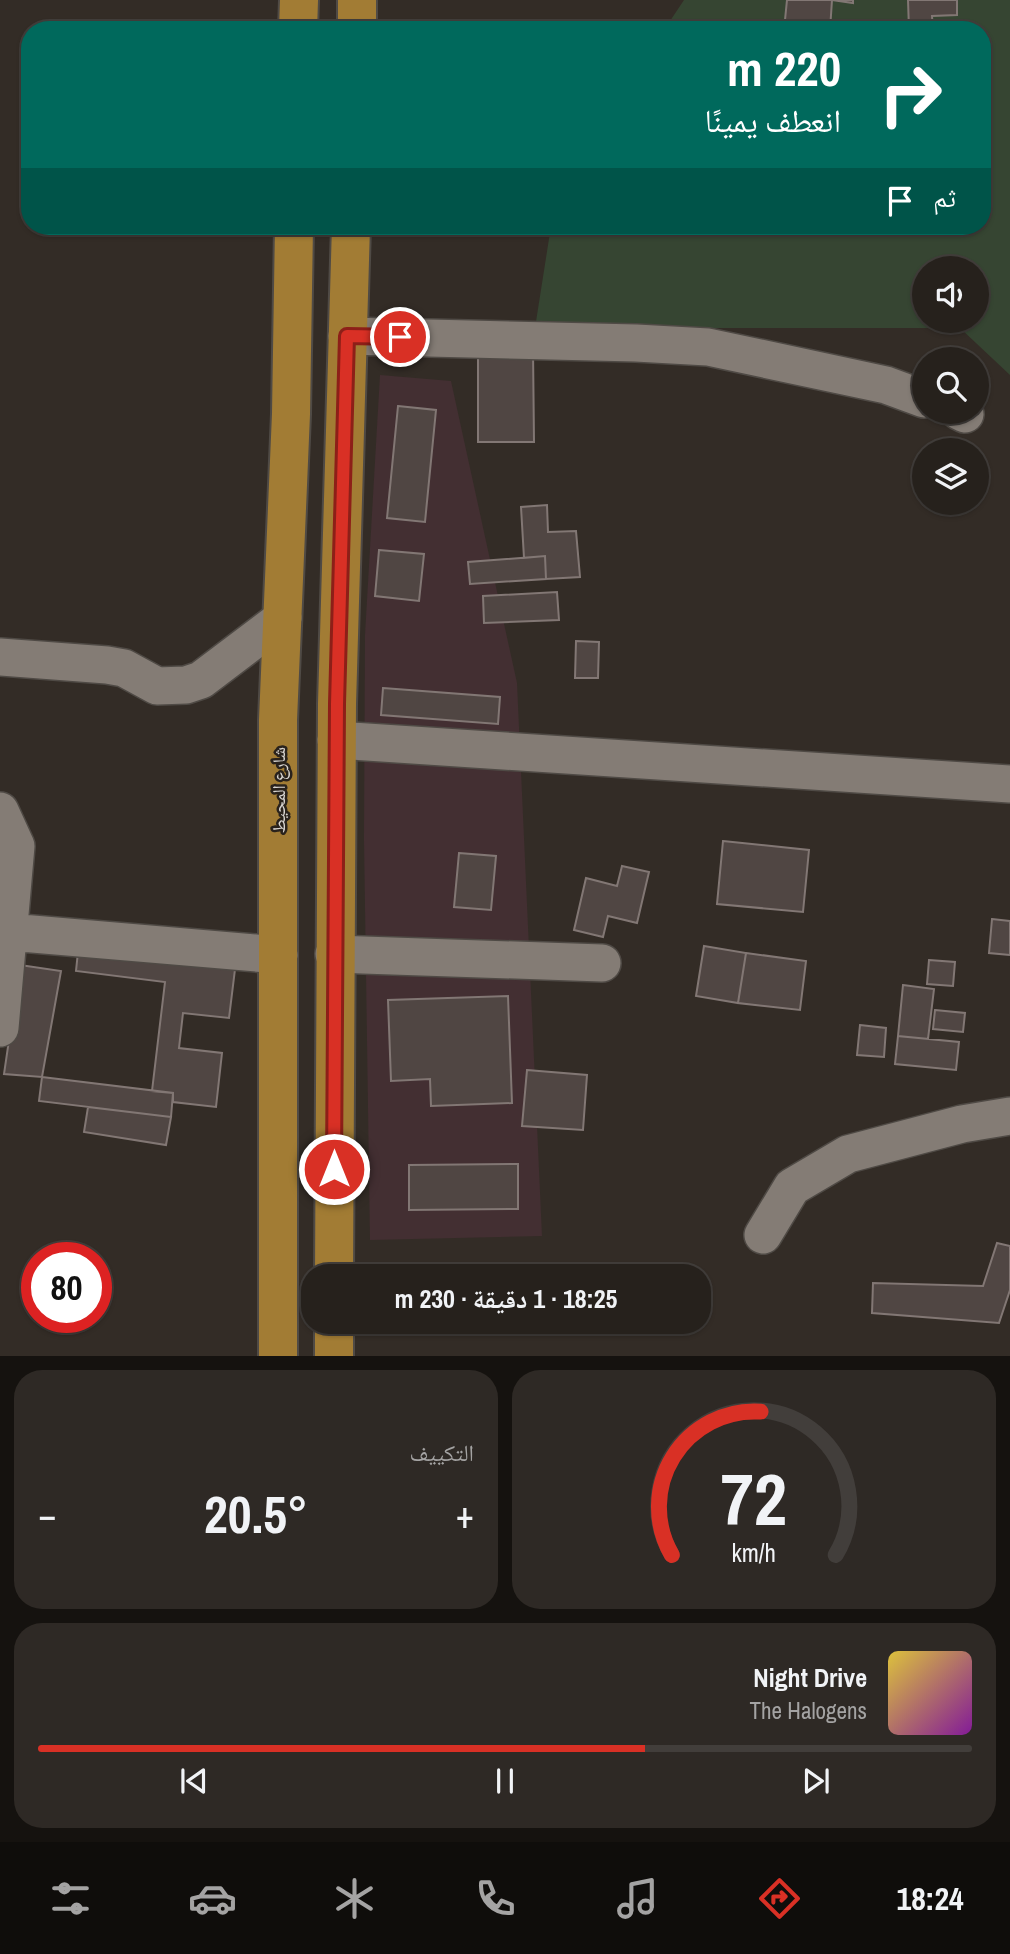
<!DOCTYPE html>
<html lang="ar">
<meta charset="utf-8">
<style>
body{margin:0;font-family:"Archivo Narrow","Noto Naskh Arabic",sans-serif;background:#2e2925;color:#f1f3f6;direction:rtl;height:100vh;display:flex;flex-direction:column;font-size:26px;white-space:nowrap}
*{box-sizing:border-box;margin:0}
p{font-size:23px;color:#a4a3a3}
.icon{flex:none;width:38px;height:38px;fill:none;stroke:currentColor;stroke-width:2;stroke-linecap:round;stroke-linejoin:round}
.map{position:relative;height:1356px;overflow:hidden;direction:ltr}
.panel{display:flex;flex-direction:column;gap:14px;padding:14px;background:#15120f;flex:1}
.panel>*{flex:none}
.top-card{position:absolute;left:21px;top:21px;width:970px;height:214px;border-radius:28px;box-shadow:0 2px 5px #0004,0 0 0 2px #423e3b;direction:rtl;background:#00695c;color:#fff;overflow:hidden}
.buttons{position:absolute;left:912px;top:256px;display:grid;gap:14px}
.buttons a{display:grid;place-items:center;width:77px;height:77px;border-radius:50%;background:#26211c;box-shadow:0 2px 5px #0004,0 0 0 2px #423e3b;font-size:35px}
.speed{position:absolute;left:21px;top:1242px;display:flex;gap:14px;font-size:35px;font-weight:700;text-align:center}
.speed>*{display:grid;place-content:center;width:91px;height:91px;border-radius:50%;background:#26211c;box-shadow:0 2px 5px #0004,0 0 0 2px #423e3b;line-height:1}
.speed .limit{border:10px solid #d22;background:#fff;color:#111}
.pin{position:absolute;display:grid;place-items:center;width:60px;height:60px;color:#fff;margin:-30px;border:4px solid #fff;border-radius:50%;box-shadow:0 2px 7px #0007}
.me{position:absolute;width:77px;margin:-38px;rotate:0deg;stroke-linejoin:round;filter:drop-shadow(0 0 5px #0008)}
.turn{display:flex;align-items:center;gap:24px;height:147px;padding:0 35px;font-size:32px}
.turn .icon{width:91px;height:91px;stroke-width:2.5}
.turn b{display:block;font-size:49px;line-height:60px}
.then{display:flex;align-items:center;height:66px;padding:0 35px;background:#0003;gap:14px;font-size:26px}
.big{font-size:52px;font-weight:700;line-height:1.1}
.panel .card{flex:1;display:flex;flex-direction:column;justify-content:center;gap:10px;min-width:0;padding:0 24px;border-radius:28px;background:#2e2925}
.panel .dial{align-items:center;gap:0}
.dial svg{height:182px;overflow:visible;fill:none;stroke:#423e3b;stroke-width:7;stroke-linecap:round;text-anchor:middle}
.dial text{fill:#f1f3f6;stroke:none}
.song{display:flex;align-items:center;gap:21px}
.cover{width:84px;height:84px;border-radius:10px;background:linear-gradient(135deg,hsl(50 70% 55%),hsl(290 70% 35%))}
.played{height:7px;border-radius:4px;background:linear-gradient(90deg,#d93025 65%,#423e3b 65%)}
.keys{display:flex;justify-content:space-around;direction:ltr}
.heat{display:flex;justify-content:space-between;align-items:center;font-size:38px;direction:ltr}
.panel .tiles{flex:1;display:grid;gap:14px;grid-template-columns:1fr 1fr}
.card:last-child{grid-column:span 2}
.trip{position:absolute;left:301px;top:1264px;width:410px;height:70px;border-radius:28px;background:#26211c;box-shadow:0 2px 5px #0004,0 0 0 2px #423e3b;font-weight:700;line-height:70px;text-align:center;direction:rtl}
.dock{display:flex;height:112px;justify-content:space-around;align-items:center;background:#0f0d0b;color:#a4a3a3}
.dock .icon{width:49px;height:49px}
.dock .on{color:#d93025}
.dock b{font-size:32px;color:#f1f3f6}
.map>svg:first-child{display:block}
.commercial{fill:#432f32}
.green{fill:#364532;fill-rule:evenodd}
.building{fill:#504643;stroke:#827774;stroke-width:2}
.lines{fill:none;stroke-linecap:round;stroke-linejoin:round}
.minor-casing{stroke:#4f4a45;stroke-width:40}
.highway-casing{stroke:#4f4a45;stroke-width:42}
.minor{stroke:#847c75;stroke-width:37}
.highway{stroke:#a27c34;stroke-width:38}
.route-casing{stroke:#8d1f18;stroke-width:18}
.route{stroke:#d93025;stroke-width:12}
.labels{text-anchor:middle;stroke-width:5;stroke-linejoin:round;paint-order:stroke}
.street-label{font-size:18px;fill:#d9d5d1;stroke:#29221c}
</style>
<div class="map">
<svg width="1010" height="1356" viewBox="0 0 1010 1356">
<rect width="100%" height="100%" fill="#332c26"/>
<!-- commercial -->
<path class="commercial" d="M 380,375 L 451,381 L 517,683 L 542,1236 L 370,1240 L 364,839 L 365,635 Z"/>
<!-- green -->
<path class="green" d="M 684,0 L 1010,0 L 1010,375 L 960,328 L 535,328 L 551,226 L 982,226 L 982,30 L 664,30 ZM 924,268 L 976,268 L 976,320 L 924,320 Z"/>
<!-- building -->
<path class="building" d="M 787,0 L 853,0 L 853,3 L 832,0 L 830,30 L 784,30 Z
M 908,0 L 957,0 L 957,15 L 932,16 L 933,30 L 909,30 Z
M 478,349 L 533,349 L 534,442 L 478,442 Z
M 398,406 L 436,410 L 425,522 L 387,518 Z
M 547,505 L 548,532 L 576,531 L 580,577 L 546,579 L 545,556 L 524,558 L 521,507 Z
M 379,550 L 424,554 L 419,601 L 375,596 Z
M 545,556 L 546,579 L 470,584 L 468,562 Z
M 557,592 L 559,620 L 484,623 L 483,596 Z
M 576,641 L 599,642 L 598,678 L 575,678 Z
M 383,688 L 500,697 L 498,724 L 381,715 Z
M 723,841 L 809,850 L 803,912 L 717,904 Z
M 459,853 L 496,856 L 491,910 L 454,907 Z
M 622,866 L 649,872 L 637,923 L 608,916 L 603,937 L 574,930 L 586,878 L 617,886 Z
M 992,919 L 1010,921 L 1010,955 L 989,953 Z
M 79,942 L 236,961 L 229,1018 L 183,1013 L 179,1048 L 222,1053 L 216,1107 L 173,1102 L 173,1093 L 152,1091 L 165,982 L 76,971 Z
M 704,946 L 746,953 L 738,1003 L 696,996 Z
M 746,953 L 806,961 L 800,1010 L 738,1003 Z
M 929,960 L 955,962 L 953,986 L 927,984 Z
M 20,965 L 61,971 L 42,1077 L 4,1074 Z
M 903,985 L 934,989 L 928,1039 L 898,1036 Z
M 508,996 L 512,1103 L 431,1106 L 430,1079 L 391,1081 L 388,1000 Z
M 935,1010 L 965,1013 L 963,1032 L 933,1029 Z
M 860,1025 L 886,1028 L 884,1057 L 857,1055 Z
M 898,1036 L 959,1042 L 956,1070 L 895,1064 Z
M 527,1070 L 587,1075 L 583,1130 L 522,1126 Z
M 42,1077 L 173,1093 L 171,1117 L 39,1101 Z
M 88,1107 L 171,1117 L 166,1145 L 84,1132 Z
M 518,1164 L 518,1209 L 409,1210 L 409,1165 Z
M 997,1243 L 1010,1246 L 1010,1290 L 999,1323 L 872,1313 L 873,1283 L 983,1286 Z"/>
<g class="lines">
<!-- minor casing -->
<g class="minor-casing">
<path id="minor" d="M 347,336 L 636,343 L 708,347 L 886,385 L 924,399
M 959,411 L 965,414
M 0,657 L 107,665 L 124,668 L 157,686 L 186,685 L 201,680 L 283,618
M 336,740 L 1010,784
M 0,811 L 16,846 L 0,1028
M 9,932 L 279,955
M 334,954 L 602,963
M 763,1235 L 792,1187 L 848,1154 L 962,1124 L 1010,1116"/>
</g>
<!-- highway casing -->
<g class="highway-casing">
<path id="highway" d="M 298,30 L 299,0
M 357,30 L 357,0
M 334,1276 L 337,704 L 351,226
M 278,1356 L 278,720 L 291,414 L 294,226
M 334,1356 L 334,1321"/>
</g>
<!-- minor -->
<use href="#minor" class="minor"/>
<!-- highway -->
<use href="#highway" class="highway"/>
</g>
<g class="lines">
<!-- route casing -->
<g class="route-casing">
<path id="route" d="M 334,1169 L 337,704 L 347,336 L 400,337"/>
</g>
<!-- route -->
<use href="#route" class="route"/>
</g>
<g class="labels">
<!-- street labels -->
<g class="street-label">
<text transform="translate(279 790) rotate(-90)" y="6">شارع المحيط</text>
</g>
</g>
</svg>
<div class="buttons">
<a><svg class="icon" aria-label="sound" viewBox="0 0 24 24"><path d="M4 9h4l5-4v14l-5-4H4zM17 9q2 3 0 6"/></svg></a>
<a><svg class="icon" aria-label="search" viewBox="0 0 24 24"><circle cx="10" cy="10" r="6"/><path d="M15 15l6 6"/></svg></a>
<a><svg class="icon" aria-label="layers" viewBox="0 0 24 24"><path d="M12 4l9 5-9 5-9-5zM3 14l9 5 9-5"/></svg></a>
</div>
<div class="speed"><div class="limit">80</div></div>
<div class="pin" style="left:400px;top:337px;background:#d93025"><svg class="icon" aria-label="arrive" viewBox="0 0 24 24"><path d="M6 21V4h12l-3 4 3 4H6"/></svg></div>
<svg class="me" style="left:334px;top:1169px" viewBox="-20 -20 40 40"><circle r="17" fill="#d93025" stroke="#fff" stroke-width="3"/><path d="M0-11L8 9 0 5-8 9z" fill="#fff"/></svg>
<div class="trip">18:25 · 1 دقيقة · 230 m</div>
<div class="top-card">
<div class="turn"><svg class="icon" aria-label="right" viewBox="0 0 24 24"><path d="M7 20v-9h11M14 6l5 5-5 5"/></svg><div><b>220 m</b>انعطف يمينًا</div></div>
<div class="then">ثم<svg class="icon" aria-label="arrive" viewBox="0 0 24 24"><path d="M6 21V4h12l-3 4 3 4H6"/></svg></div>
</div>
</div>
<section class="panel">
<div class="tiles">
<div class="card dial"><svg viewBox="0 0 100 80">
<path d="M14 69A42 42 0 1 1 86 69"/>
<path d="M14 69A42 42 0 0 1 53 6" stroke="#d93025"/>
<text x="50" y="56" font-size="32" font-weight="700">72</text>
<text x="50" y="72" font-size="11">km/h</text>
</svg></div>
<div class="card"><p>التكييف</p>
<div class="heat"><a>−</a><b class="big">20.5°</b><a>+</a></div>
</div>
<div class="card">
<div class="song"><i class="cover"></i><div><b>Night Drive</b><p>The Halogens</p></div></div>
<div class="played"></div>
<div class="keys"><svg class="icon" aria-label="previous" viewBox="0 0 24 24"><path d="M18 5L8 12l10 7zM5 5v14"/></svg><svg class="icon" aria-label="pause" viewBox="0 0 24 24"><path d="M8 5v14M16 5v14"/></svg><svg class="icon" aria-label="next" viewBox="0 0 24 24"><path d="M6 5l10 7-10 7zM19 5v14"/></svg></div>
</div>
</div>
</section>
<nav class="dock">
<b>18:24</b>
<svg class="icon on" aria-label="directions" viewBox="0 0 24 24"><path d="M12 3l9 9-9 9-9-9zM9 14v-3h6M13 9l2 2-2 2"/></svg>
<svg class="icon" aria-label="music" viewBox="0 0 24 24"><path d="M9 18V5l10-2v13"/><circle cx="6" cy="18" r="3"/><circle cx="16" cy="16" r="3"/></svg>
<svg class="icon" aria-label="phone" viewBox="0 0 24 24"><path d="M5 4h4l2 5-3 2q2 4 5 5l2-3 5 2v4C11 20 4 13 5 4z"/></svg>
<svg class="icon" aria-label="climate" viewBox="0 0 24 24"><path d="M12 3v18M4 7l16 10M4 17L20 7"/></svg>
<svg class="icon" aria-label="car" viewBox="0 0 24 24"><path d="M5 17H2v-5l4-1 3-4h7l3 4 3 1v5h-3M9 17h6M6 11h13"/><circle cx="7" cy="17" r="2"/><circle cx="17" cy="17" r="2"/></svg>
<svg class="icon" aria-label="filters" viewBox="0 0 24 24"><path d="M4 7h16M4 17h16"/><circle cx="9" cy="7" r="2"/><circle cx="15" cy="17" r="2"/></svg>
</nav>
